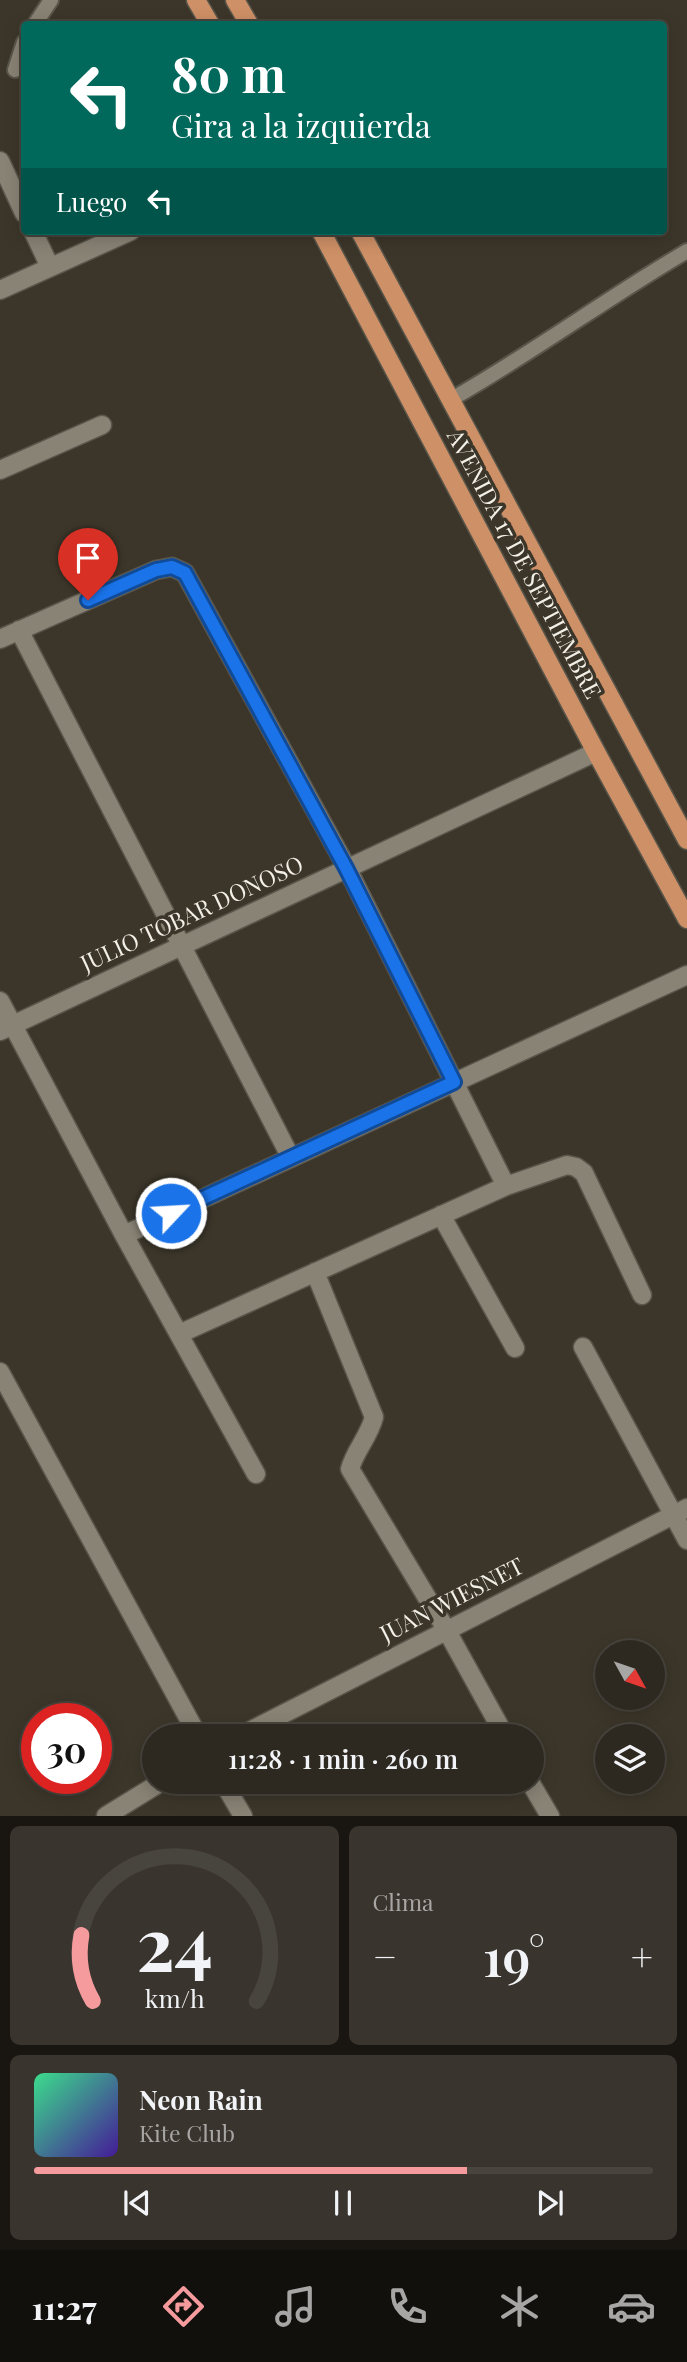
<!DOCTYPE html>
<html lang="es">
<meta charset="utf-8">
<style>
body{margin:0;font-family:"Playfair Display",serif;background:#39342d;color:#f1f3f6;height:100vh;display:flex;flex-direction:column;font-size:26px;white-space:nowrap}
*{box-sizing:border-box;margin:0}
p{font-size:23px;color:#a7a6a5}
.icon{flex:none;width:38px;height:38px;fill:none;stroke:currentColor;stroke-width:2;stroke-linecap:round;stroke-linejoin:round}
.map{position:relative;height:1816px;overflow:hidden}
.drawer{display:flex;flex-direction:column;gap:10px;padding:10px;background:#191612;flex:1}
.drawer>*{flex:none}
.banner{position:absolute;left:21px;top:21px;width:646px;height:214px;border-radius:7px;box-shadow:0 4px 18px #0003,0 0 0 2px #48443e;background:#00695c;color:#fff;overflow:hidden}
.needle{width:46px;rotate:130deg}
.tools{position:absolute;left:595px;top:1640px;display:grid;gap:14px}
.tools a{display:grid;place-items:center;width:70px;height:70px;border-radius:50%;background:#2d2820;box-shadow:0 4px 18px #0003,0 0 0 2px #48443e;font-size:35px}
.speed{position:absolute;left:21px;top:1703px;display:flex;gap:14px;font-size:35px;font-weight:700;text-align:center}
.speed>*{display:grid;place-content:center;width:91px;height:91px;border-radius:50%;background:#2d2820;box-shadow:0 4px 18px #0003,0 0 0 2px #48443e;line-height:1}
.speed .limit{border:10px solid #d22;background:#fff;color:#111}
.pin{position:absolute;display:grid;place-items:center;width:60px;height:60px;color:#fff;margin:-72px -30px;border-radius:50% 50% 50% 0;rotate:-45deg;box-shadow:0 0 7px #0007}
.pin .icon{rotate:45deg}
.me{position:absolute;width:77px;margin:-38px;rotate:65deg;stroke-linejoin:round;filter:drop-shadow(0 0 5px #0008)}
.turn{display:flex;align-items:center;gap:24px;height:147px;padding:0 35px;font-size:32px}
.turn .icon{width:91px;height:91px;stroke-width:2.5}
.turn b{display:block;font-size:49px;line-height:60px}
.then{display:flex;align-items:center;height:66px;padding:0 35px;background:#0003;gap:14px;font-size:26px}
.big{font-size:52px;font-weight:600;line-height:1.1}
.drawer .card{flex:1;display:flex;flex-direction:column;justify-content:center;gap:10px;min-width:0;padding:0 24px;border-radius:10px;background:#39342d}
.drawer .dial{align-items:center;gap:0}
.dial svg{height:182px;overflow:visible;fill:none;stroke:#48443e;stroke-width:7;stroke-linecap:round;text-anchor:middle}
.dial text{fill:#f1f3f6;stroke:none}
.song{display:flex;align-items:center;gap:21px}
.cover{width:84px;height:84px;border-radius:10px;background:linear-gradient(135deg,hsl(150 70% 55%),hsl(260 70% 35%))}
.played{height:7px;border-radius:4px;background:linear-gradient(90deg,#f59b9d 70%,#48443e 70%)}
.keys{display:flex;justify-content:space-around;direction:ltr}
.heat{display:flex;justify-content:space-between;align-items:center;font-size:38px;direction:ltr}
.drawer .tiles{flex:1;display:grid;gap:10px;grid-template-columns:1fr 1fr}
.card:last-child{grid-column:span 2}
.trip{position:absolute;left:142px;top:1724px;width:402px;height:70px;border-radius:35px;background:#2d2820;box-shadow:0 4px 18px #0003,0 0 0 2px #48443e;font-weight:600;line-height:70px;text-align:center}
.menu{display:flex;height:112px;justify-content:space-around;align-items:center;background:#12100d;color:#a7a6a5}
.menu .icon{width:49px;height:49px}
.menu .selected{color:#f59b9d}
.menu b{font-size:32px;color:#f1f3f6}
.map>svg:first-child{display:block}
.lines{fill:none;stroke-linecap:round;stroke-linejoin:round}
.service-casing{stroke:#59554a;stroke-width:18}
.minor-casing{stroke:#59554a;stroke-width:21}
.primary-casing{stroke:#59554a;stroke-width:21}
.service{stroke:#898375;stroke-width:14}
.minor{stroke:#898375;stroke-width:18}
.primary{stroke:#ce9066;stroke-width:18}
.route-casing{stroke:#114b97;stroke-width:18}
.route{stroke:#1a73e8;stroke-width:12}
.labels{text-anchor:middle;stroke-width:7;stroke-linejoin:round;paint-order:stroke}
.street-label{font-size:23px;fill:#f3f0e8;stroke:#3c362a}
</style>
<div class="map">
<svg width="687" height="1816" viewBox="0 0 687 1816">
<rect width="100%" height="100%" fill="#3c362a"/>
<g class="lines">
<!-- service casing -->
<g class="service-casing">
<path id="service" d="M 35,24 L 51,0
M 15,70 L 24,42
M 450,400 C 531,354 607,298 687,251"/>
</g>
<!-- minor casing -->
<g class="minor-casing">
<path id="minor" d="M 0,161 L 24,213
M 33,231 L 50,267
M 0,290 L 131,231
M 0,470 L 102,425
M 19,630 L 291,1158
M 0,639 L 156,570 L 172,567 L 185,573 L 347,868 L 506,1186
M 0,1001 L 124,1235 L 256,1474
M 0,1031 L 596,752
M 441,1215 L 515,1348
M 124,1235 L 687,975
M 315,1272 L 374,1417 C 369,1437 355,1450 350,1469 L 447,1631 L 505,1736
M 179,1334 L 506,1186 L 567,1165 L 576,1167 L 584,1173 L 642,1295
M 583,1347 L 687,1540
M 0,1372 L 198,1736
M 240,1736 L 687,1508
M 223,1782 L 243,1816
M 530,1782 L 550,1816
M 106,1816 L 161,1782"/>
</g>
<!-- primary casing -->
<g class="primary-casing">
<path id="primary" d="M 196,0 L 210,24
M 235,0 L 249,24
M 321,231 L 596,752 L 687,919
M 360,231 L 687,840"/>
</g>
<!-- service -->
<use href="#service" class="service"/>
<!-- minor -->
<use href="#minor" class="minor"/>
<!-- primary -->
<use href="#primary" class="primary"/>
</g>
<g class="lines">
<!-- route casing -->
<g class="route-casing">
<path id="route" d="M 88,600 L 156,570 L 172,567 L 185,573 L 346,868 L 454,1082 L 171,1213"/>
</g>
<!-- route -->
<use href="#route" class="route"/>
</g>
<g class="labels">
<!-- street labels -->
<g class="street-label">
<text transform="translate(524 564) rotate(62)" y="8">AVENIDA 17 DE SEPTIEMBRE</text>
<text transform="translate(192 914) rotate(-25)" y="8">JULIO TOBAR DONOSO</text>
<text transform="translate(452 1600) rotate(-27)" y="8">JUAN WIESNET</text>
</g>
</g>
</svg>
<div class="tools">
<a><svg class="needle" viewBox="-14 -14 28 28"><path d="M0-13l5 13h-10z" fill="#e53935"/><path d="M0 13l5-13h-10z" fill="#a7a6a5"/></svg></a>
<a><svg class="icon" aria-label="layers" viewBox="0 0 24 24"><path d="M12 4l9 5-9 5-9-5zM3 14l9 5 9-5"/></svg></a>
</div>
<div class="speed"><div class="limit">30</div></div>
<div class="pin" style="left:88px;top:600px;background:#d93025"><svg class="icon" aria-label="arrive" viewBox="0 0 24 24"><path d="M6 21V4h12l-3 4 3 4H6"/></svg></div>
<svg class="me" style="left:171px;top:1213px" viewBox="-20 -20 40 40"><circle r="17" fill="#1a73e8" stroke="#fff" stroke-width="3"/><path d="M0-11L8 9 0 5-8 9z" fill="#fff"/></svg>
<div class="trip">11:28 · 1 min · 260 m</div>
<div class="banner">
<div class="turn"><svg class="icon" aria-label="left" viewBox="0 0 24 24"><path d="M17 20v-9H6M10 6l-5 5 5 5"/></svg><div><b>80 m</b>Gira a la izquierda</div></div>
<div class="then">Luego<svg class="icon" aria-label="left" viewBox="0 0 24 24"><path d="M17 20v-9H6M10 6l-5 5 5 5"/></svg></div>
</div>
</div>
<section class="drawer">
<div class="tiles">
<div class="card dial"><svg viewBox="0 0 100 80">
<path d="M14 69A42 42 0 1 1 86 69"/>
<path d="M14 69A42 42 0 0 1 9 40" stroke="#f59b9d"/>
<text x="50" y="56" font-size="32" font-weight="700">24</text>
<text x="50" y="72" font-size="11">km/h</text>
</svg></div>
<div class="card"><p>Clima</p>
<div class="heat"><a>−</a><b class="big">19°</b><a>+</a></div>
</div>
<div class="card">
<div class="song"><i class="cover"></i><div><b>Neon Rain</b><p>Kite Club</p></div></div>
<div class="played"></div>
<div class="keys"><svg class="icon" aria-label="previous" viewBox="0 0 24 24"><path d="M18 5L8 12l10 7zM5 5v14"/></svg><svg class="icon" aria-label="pause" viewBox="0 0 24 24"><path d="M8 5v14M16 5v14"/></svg><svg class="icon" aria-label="next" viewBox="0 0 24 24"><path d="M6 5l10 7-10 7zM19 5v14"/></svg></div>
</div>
</div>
</section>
<nav class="menu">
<b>11:27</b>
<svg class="icon selected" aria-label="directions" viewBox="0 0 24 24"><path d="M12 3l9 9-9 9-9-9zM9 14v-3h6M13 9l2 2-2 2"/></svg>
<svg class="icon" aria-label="music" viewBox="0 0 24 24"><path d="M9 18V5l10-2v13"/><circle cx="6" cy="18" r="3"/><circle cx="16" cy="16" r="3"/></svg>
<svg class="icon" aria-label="phone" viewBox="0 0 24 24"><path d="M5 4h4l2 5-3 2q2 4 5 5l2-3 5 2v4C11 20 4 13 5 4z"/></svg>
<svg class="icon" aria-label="climate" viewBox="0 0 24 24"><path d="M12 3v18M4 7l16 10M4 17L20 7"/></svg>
<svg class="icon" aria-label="car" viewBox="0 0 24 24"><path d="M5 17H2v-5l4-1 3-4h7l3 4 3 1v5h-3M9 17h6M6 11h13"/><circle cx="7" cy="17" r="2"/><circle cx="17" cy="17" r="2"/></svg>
</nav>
